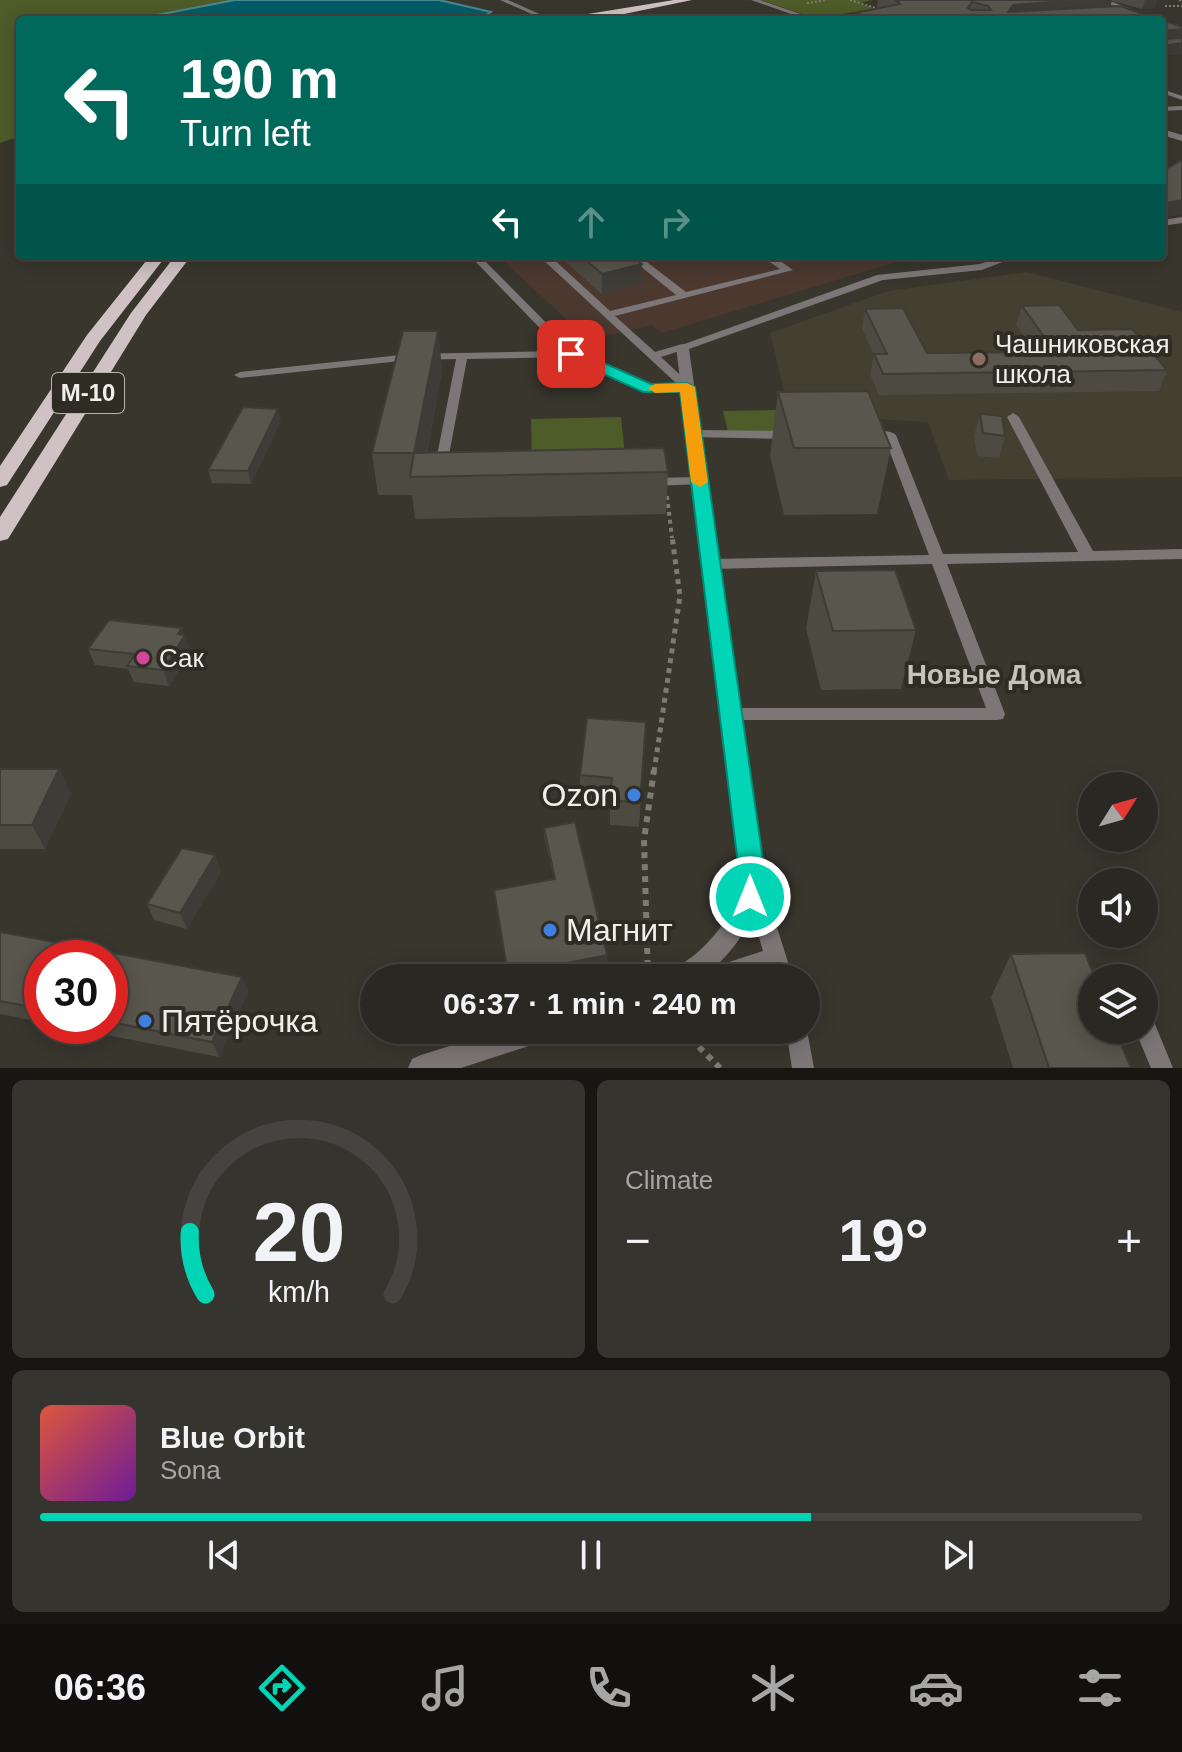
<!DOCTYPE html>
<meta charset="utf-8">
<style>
body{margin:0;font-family:Arial,sans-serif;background:#36342f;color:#f1f3f6;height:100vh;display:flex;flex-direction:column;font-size:30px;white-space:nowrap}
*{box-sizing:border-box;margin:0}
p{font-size:26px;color:#a5a6a5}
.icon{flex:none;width:44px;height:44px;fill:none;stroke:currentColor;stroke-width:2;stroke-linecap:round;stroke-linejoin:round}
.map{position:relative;height:1068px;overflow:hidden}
.panel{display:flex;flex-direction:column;gap:12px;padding:12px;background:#171613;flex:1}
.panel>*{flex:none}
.banner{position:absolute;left:16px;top:16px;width:1150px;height:244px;border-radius:8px;box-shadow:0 4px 20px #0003,0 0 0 2px #464440;background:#00695c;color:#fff;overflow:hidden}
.needle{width:52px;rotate:53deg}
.tools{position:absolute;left:1078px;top:772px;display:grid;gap:16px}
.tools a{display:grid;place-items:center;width:80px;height:80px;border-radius:50%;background:#2a2822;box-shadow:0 4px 20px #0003,0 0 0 2px #464440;font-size:40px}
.speed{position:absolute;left:24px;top:940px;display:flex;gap:16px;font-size:40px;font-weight:700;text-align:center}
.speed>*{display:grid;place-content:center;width:104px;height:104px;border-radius:50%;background:#2a2822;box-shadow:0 4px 20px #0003,0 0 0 2px #464440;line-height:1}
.speed .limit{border:12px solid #d22;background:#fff;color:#111}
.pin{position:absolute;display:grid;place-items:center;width:68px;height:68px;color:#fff;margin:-34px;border-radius:16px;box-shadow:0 4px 12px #0006}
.me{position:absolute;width:88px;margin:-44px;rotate:0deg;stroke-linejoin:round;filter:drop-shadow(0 0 6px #0008)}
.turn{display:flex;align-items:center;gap:28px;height:168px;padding:0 32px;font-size:36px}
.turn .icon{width:104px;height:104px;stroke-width:2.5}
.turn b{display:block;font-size:56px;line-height:68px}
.lanes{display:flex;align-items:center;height:76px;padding:0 32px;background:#0003;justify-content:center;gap:40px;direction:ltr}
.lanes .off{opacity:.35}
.big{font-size:60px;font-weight:700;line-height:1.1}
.panel .tile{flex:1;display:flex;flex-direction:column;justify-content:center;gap:12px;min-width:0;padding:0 28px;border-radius:12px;background:#36342f}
.panel .dial{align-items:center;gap:0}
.dial svg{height:208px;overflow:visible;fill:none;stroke:#464440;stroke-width:7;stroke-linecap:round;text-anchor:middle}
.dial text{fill:#f1f3f6;stroke:none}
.song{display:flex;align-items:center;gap:24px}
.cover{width:96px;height:96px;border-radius:12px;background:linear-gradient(135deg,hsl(10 70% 55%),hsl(280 70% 35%))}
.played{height:8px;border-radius:4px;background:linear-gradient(90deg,#01d5b6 70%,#464440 70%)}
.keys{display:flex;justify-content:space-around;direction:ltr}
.heat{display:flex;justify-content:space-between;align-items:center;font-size:44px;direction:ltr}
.panel .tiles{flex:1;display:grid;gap:12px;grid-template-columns:1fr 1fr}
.tile:last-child{grid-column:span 2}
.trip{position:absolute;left:360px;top:964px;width:460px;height:80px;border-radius:40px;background:#2a2822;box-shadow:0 4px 20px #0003,0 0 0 2px #464440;font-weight:700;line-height:80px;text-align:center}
.menu{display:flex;height:128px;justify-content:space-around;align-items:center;background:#11100e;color:#a5a6a5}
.menu .icon{width:56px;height:56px}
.menu .selected{color:#01d5b6}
.menu b{font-size:36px;color:#f1f3f6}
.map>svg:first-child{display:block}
.industrial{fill:#4b3930}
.built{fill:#444031}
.green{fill:#4d5c28}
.water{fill:#005c67;stroke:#48888e;stroke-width:2}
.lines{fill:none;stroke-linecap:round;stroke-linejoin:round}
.path-far3{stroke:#7d7b73;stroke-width:2;stroke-dasharray:2 2;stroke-linecap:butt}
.path-far2{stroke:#7d7b73;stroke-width:4;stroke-dasharray:4 4;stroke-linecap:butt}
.path-far1{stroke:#7d7b73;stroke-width:5;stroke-dasharray:5 5;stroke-linecap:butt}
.path{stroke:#7d7b73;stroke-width:6;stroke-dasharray:6 6;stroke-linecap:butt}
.service{fill:#7c7677;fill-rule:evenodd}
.minor{fill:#7c7677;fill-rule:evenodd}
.trunk{fill:#d0c2c4;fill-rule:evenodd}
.wall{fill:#4d4a42}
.shaded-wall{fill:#3e3c36}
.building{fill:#59564d;stroke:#3e3c36;stroke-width:2;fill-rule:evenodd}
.route{fill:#01d5b6;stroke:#018a76;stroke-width:2}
.slow{fill:#f59e0b}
.education-dot{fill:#8d6e63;stroke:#2e2c23;stroke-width:3}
.hotel-dot{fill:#d1479c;stroke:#2e2c23;stroke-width:3}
.shop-dot{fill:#3f7fe0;stroke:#2e2c23;stroke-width:3}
.labels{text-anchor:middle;stroke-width:8;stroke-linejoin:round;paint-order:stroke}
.shield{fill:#2e2c23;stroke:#b5b4ad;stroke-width:2}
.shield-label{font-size:24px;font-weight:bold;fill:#efeee8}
.poi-label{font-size:26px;fill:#efeee8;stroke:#2e2c23;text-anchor:start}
.neighbourhood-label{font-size:28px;font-weight:bold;fill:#c6c3b8;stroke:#2e2c23}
.near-poi-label{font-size:32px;fill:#efeee8;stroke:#2e2c23;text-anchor:start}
</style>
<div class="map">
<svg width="1182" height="1068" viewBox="0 0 1182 1068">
<rect width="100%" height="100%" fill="#38362d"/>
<!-- industrial -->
<path class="industrial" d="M 498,256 L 883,256 L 896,262 L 662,333 L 652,325 L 589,340 Z"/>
<!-- built -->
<path class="built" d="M 1027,272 L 1182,312 L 1182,477 L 949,480 L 928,422 L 790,414 L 770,333 L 888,291 Z"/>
<!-- green -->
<path class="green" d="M 0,0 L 235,0 L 131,20 L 20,20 L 20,136 L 0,143 Z
M 761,0 L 873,0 L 859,3 L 877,9 L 814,18 Z
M 783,410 L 790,431 L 728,432 L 723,411 Z
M 621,417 L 626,465 L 532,467 L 531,419 Z"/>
<!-- water -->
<path class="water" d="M 235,0 L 439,0 L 491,12 L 477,20 L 131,20 Z"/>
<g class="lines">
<!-- path-far3 -->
<path class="path-far3" d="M 850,0 L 882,10
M 1179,0 L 1182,1
M 807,3 L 827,0
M 1165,6 L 1182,6"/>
<!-- path-far2 -->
<path class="path-far2" d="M 667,496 L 672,538"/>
<!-- path-far1 -->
<path class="path-far1" d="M 654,772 L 680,596 L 672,536"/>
<!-- path -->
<path class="path" d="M 648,978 L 644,840 L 654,770
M 682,1030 L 720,1068"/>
<!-- service -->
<path class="service" d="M 500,0 L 508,0 L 553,20 L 545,20 Z
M 1162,89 L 1182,96 L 1182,100 L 1162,93 Z
M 470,256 L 480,256 L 575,352 L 650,385 L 677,384 L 539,256 L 550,256 L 610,311 L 676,295 L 628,256 L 639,256 L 686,292 L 780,269 L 761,256 L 773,256 L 793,270 L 615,316 L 655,352 L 682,344 L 686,345 L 686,349 L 661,357 L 691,385 L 691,389 L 644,391 L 569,357 L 467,359 L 446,471 L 440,475 L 434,471 L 456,359 L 410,360 L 240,378 L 234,375 L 240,372 L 410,354 L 562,351 Z
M 1013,413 L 1019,417 L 1093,551 L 1182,549 L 1182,559 L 947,564 L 1005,714 L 1003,719 L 997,720 L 731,720 L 725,719 L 723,714 L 725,709 L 731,708 L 986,708 L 932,564 L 711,569 L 704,564 L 711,559 L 929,555 L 885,439 L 864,438 L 862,435 C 869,429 889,429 896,435 L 943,554 L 1078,552 L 1007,417 Z
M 694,430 L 791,431 L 797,435 L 791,439 L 690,437 L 688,434 L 690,431 Z
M 700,477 L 707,481 L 705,484 L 648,486 L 641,482 L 648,478 Z
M 753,874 L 760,877 L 763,883 L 793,978 L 771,978 L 769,969 L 740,978 L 697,978 L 701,971 L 763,951 L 743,883 L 746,877 Z
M 1144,1014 L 1152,1017 L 1173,1068 L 1151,1068 L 1135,1030 L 1144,1030 Z
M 806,1025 L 814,1068 L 792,1068 L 786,1030 L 806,1030 Z"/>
<!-- minor -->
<path class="minor" d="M 751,0 L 760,0 L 818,20 L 808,20 Z
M 1098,0 L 1107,0 L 1161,20 L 1152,20 Z
M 1182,106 L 1182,110 L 1162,111 L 1162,107 Z
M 1162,129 L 1182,135 L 1182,141 L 1162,135 Z
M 1182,217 L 1182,223 L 1162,226 L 1162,220 Z
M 1003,256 L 1018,256 L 982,270 L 883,280 L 689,349 L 764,881 C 756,921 734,952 703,978 L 671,978 C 676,966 689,960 698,952 C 720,932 735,910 742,881 L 676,347 L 877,275 L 980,264 Z
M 501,1030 L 554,1030 L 550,1039 L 461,1068 L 408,1068 L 412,1059 L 421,1055 Z"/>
<!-- trunk -->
<path class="trunk" d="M 674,0 L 692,0 L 595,20 L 551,20 Z
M 150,256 L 166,256 L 100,341 L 7,485 L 0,487 L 0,466 L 87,335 Z
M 175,256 L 191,256 L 146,315 L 8,539 L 0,541 L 0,517 L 131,313 Z"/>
</g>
<!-- wall -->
<path class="wall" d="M 878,0 L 1157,0 L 1155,8 L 1142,9 L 1112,1 L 1110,6 L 1161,20 L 854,20 L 855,13 L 882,8 L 877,7 Z
M 559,256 L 632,256 L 642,264 L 641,283 L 602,294 Z
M 1022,306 L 1078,330 L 1167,370 L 1159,391 L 879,395 L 870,374 L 874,355 L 862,328 L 865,309 L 927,353 L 1035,352 L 1016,325 Z
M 438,331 L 442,370 L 427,453 L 668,472 L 666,514 L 415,519 L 412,495 L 378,495 L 372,453 Z
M 778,392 L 891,448 L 877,514 L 784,515 L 770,456 Z
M 980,414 L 1005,436 L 999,458 L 977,456 L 974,436 Z
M 281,421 L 251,484 L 212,483 L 208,470 Z
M 816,571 L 916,630 L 901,689 L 821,690 L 806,629 Z
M 184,635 L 191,651 L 169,686 L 134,682 L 128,669 L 95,665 L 88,649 Z
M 646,722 L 639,827 L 610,825 L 610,802 L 580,800 L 580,775 Z
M 0,769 L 59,769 L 71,794 L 45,849 L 0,849 Z
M 544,828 L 607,963 L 532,978 L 508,978 L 495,898 L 554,879 L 544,836 Z
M 215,855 L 221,872 L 187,929 L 154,920 L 147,904 Z
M 0,932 L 242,977 L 248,992 L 219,1057 L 61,1026 L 110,1026 L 110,958 L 42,958 L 42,1022 L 0,1014 Z
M 1011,954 L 1131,1068 L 1013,1068 L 991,997 Z"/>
<!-- shaded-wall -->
<path class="shaded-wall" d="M 1078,0 L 1112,0 L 1110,8 L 1008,12 L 1013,5 Z
M 1145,0 L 1157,0 L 1155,8 L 1142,9 Z
M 1182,29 L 1181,39 L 1162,42 L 1163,31 Z
M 1182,43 L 1182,54 L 1162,56 L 1162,46 Z
M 1182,200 L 1182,214 L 1162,218 L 1162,204 Z
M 642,264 L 641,283 L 602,294 L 602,274 Z
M 438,331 L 442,370 L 422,477 L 414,453 Z
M 278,409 L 281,421 L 251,484 L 248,471 Z
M 182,628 L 191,651 L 169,686 L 163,670 Z
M 59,769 L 71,794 L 45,849 L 32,825 Z
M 215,855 L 221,872 L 187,929 L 180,913 Z
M 607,955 L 607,963 L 532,978 L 508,978 L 508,975 Z
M 242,977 L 248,992 L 219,1057 L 212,1042 Z"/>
<!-- building -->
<path class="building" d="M 896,0 L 1078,0 L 1013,5 L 1008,12 L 1120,6 L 1161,20 L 877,20 L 855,13 L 900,4 ZM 972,2 L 988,6 L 991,10 L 971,10 L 968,8 Z
M 1162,20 L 1182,27 L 1182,29 L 1163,31 L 1163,39 L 1182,38 L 1182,43 L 1162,46 Z
M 1182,160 L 1182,200 L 1162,204 L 1162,171 Z
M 581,256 L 632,256 L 642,264 L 602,274 Z
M 1059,305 L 1078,330 L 1132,329 L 1167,370 L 883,374 L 874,354 L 887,354 L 865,309 L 903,308 L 927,353 L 1055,352 L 1022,306 Z
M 403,331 L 438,331 L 414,453 L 372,453 Z
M 868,391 L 891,448 L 794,448 L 778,392 Z
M 243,407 L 278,409 L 248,471 L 208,470 Z
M 980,414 L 1002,416 L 1005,436 L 983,433 Z
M 664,448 L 668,472 L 410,477 L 414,453 Z
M 895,570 L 916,630 L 833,631 L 816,571 Z
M 109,620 L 182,628 L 178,634 L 185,635 L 163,670 L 127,666 L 135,654 L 88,649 Z
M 587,718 L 646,722 L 640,803 L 610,800 L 612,778 L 580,775 Z
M 0,769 L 59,769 L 32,825 L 0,825 Z
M 575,822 L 607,955 L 508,975 L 494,890 L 555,879 L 544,828 Z
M 182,848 L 215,855 L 180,913 L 147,904 Z
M 0,932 L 242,977 L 212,1042 L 110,1022 L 110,958 L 42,958 L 42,1009 L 0,1001 Z
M 1085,953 L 1095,978 L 1092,978 L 1092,1030 L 1115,1030 L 1131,1068 L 1049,1068 L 1011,954 Z"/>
<!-- route -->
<path class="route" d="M 566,351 L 577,351 L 651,384 L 687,383 L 695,387 L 766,881 L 759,906 L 750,909 L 740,906 L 737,897 L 740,881 L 680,392 L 643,392 L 566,357 Z"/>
<!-- slow -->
<path class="slow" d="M 687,383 L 695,387 L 708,482 L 700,487 L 691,482 L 680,392 L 655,393 L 648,388 L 655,384 Z"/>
<!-- markers -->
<circle class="education-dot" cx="979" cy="359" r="8"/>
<circle class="hotel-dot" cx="143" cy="658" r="8"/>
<g class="shop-dot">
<circle cx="634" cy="795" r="8"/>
<circle cx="550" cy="930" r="8"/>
<circle cx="145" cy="1021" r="8"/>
</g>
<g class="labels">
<!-- shield labels -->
<rect class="shield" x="52" y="373" width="72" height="40" rx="6"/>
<g class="shield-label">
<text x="88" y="401">М-10</text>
</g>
<!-- poi labels -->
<g class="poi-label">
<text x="995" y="353">Чашниковская<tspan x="995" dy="30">школа</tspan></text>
<text x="159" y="667">Сак</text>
</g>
<!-- neighbourhood labels -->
<g class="neighbourhood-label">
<text x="994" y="684">Новые Дома</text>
</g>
<!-- near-poi labels -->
<g class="near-poi-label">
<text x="618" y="806" text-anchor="end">Ozon</text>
<text x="566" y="941">Магнит</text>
<text x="161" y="1032">Пятёрочка</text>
</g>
</g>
</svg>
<div class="tools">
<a><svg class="needle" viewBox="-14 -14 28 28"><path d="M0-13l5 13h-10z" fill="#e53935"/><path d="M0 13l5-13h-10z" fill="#a5a6a5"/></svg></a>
<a><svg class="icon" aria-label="sound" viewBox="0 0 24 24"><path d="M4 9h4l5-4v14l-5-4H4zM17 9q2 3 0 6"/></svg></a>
<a><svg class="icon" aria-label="layers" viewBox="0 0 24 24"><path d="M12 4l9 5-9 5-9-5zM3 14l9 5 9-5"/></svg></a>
</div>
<div class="speed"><div class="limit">30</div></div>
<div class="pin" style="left:571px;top:354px;background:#d93025"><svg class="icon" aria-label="arrive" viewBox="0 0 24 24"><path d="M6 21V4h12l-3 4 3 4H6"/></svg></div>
<svg class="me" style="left:750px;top:897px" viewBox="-20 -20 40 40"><circle r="17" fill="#01d5b6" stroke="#fff" stroke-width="3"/><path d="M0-11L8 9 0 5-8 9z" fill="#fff"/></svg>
<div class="trip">06:37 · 1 min · 240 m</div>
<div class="banner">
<div class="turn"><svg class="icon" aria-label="left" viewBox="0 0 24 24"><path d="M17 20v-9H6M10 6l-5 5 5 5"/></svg><div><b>190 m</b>Turn left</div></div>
<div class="lanes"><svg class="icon" aria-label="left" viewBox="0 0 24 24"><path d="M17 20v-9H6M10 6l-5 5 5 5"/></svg><svg class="icon off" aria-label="ahead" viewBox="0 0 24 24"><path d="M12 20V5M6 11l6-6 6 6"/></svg><svg class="icon off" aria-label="right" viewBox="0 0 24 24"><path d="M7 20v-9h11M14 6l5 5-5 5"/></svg></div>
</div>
</div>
<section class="panel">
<div class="tiles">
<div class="tile dial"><svg viewBox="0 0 100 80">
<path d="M14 69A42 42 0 1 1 86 69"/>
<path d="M14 69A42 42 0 0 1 8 45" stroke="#01d5b6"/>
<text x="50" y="56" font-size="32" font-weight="700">20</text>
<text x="50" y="72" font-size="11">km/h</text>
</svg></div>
<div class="tile"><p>Climate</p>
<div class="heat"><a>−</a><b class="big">19°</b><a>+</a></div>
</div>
<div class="tile">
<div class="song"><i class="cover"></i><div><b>Blue Orbit</b><p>Sona</p></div></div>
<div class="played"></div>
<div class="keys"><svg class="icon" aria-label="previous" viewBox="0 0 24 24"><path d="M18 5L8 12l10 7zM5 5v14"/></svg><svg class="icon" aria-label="pause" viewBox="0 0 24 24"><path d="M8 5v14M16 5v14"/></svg><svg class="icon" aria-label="next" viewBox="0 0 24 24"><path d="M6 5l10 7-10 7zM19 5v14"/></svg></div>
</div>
</div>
</section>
<nav class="menu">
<b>06:36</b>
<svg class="icon selected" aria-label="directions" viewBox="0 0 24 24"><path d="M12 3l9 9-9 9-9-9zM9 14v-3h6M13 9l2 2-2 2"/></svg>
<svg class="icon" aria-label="music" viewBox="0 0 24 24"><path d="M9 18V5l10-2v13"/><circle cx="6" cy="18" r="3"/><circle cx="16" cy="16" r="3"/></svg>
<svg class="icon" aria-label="phone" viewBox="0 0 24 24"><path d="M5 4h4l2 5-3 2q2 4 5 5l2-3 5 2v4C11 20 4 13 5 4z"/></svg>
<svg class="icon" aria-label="climate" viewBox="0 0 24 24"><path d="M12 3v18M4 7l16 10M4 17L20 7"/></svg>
<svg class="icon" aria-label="car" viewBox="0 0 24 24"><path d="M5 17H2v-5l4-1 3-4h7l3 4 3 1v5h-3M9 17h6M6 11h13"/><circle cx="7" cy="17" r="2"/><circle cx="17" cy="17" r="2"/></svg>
<svg class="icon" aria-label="filters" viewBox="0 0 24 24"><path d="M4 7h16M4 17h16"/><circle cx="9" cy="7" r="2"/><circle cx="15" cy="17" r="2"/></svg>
</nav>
